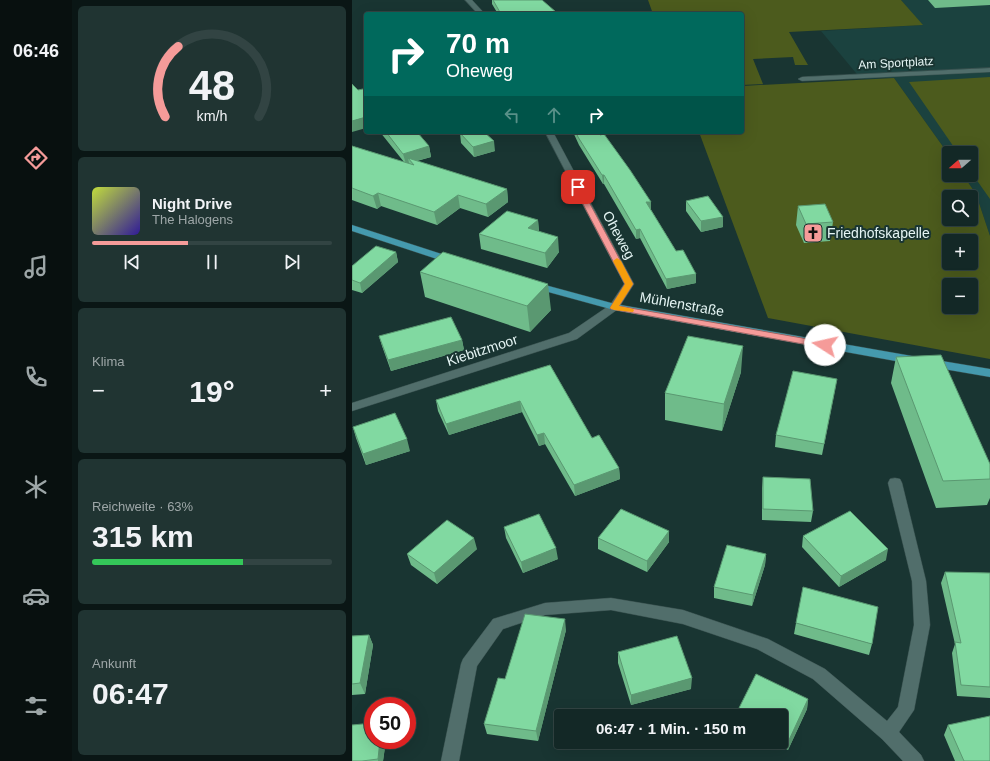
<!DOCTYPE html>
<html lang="de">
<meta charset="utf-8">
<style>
body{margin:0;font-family:Arial,sans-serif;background:#203432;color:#f1f3f6;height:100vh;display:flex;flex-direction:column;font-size:15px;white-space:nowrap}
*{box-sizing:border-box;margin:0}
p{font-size:13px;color:#9da6a7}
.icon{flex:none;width:22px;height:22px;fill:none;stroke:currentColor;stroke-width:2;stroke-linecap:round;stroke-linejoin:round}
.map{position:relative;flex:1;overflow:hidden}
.panel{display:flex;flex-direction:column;gap:6px;padding:6px;background:#0a1615;width:280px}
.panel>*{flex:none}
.top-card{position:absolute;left:12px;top:12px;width:380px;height:122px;border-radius:4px;box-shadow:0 4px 16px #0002,0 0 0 1px #324443;background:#00695c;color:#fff;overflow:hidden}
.needle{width:26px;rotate:250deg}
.tools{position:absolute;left:590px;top:146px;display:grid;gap:8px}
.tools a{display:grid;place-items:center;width:36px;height:36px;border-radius:4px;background:#132826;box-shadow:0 4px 16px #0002,0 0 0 1px #324443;font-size:20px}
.speed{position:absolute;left:12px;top:697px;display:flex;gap:8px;font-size:20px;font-weight:700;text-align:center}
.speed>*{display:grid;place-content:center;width:52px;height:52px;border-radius:50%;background:#132826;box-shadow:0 4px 16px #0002,0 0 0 1px #324443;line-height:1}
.speed .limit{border:6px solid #d22;background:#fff;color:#111}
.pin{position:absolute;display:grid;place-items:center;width:34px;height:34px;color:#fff;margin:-17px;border-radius:8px;box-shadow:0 2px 6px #0006}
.me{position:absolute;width:44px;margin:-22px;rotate:280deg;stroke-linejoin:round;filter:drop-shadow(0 0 3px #0008)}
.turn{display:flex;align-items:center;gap:14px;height:84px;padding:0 16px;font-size:18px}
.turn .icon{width:52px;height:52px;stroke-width:2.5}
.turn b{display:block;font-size:28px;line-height:34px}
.lanes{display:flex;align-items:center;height:38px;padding:0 16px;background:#0003;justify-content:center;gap:20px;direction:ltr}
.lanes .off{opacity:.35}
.big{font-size:30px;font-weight:800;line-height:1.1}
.panel .card{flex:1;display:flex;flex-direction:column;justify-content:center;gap:6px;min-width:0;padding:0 14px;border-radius:6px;background:#203432}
.panel .dial{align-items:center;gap:0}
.dial svg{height:104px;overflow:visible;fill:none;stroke:#324443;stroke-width:7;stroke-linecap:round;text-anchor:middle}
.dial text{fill:#f1f3f6;stroke:none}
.song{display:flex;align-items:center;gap:12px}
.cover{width:48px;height:48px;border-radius:6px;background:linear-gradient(135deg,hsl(70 70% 55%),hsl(250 70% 35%))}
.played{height:4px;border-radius:2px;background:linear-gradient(90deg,#f59b99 40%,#324443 40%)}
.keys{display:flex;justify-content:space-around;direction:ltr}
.heat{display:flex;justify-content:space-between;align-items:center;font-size:22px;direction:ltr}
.charge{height:6px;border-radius:3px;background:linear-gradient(90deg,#34c759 63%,#324443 0)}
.trip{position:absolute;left:202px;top:709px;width:234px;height:40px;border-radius:4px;background:#132826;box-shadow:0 4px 16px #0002,0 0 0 1px #324443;font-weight:800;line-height:40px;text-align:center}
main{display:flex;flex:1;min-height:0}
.dock{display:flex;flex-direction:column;width:72px;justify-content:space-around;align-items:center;background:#08100f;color:#9da6a7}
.dock .icon{width:28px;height:28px}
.dock .active{color:#f59b99}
.dock b{font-size:18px;color:#f1f3f6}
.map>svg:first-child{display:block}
.built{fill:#1b423f}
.green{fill:#4c5b1d;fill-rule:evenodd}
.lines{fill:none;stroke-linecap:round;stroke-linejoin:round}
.minor-casing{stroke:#38504e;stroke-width:1}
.major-casing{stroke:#38504e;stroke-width:1}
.minor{fill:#516e6b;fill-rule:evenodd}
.major{fill:#459aae;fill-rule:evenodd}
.wall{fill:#6fbb8a}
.shaded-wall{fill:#5a9871}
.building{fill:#81d9a1;stroke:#5a9871}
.route{fill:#f59b99;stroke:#9f6563}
.slow{fill:#f59e0b}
.labels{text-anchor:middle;stroke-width:4;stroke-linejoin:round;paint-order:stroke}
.far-street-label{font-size:12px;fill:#e5f5f4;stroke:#193532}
.poi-label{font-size:14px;fill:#e5f5f4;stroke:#193532;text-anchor:start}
.street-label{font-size:14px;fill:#e5f5f4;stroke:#193532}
</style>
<main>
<nav class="dock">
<b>06:46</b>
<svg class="icon active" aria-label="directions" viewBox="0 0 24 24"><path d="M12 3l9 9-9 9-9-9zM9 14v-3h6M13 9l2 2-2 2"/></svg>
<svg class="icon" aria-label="music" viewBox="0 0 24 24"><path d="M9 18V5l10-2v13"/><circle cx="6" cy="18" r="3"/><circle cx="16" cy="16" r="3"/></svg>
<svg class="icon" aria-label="phone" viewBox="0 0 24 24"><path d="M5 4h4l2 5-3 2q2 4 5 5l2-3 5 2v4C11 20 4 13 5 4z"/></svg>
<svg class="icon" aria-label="climate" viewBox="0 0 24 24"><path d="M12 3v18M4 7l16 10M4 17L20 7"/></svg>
<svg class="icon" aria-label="car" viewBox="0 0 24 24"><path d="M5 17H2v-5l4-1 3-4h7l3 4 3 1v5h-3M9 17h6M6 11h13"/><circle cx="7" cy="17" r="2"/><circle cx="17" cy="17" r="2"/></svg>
<svg class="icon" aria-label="filters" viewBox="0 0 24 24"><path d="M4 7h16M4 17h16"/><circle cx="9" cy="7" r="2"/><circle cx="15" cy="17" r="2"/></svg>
</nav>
<section class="panel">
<div class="card dial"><svg viewBox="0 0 100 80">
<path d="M14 69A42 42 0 1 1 86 69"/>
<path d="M14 69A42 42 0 0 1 24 15" stroke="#f59b99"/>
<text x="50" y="56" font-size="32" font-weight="700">48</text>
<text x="50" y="72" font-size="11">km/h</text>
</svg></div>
<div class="card">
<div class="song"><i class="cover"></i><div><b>Night Drive</b><p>The Halogens</p></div></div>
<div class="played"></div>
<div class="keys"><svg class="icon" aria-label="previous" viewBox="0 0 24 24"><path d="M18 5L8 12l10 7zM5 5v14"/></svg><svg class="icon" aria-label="pause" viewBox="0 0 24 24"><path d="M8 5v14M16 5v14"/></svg><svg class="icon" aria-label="next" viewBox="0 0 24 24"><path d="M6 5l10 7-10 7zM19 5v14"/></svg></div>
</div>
<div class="card"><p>Klima</p>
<div class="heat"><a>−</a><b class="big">19°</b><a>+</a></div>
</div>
<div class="card"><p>Reichweite · 63%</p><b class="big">315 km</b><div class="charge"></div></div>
<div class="card"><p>Ankunft</p><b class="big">06:47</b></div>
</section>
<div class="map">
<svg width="638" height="761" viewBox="0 0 638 761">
<rect width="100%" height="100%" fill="#193532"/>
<!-- built -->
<path class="built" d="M 549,0 L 638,0 L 638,236 L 624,194 L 611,175 L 619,175 L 619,153 L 597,153 L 597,155 L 542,78 L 509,79 L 469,31 L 570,25 Z"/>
<!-- green -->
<path class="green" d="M 296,0 L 549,0 L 571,25 L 437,32 L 456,65 L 443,65 L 441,57 L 401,59 L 411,84 L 390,85 L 390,14 L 301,14 Z
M 638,77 L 638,199 L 619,172 L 619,153 L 606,153 L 557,82 Z
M 542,78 L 597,155 L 597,175 L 611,175 L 624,194 L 638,236 L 638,359 L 416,318 L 347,132 L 390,132 L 390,86 ZM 597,197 L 619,197 L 619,219 L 597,219 ZM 597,241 L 619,241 L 619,263 L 597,263 ZM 597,285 L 619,285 L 619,307 L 597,307 Z"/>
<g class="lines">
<!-- minor casing -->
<g class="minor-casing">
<path id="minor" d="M 113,0 L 120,0 L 133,14 L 126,14 Z
M 638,68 L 638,72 L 450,81 L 446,79 L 450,77 Z
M 193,132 L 201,132 L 282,284 L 266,309 L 225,339 L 0,411 L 0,403 L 217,333 L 258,305 L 272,284 Z
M 543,478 L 548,479 L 550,483 L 574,581 L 578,625 L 562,710 L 547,732 L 569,755 L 572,761 L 551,761 L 530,739 L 461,679 L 405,649 L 331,624 L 259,610 L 193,615 L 151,629 L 125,666 L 107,761 L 89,761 L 109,664 L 111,659 L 141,619 L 193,603 L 259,598 L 331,610 L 416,639 L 473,669 L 535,721 L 546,707 L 562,625 L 560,581 L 536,483 L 538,479 Z"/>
</g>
<!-- major casing -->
<g class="major-casing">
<path id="major" d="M 0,225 L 105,259 L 106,261 L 101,264 L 97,263 L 0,231 Z
M 182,282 L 263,304 L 560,356 L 564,357 L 566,360 L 564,363 L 560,364 L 262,310 L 178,287 L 177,285 L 178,283 Z
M 578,359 L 638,369 L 638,377 L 574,366 L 572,363 L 574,360 Z"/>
</g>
<!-- minor -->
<use href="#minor" class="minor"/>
<!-- major -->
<use href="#major" class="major"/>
</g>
<!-- wall -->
<path class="wall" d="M 140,0 L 190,0 L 204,14 L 146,14 L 140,4 Z
M 576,0 L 638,0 L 638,5 L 583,8 Z
M 28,132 L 65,132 L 77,146 L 79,157 L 65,161 L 155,189 L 156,202 L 136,217 L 108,208 L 85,225 L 29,206 L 25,209 L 0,200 L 0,146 L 52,162 Z
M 221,132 L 246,132 L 248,135 L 299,202 L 299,210 L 324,251 L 344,274 L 344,283 L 315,289 L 288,238 L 284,239 L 252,184 L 251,184 L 227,145 Z
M 108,133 L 143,151 L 122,157 L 109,143 Z
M 334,201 L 371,217 L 371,227 L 349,232 L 334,211 Z
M 446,206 L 481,222 L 478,241 L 452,243 L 444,225 Z
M 186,220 L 187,232 L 207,252 L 195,268 L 129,249 L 127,234 Z
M 44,252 L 46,262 L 10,293 L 0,290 L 0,266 Z
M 68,272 L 199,310 L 178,332 L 73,297 Z
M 27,336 L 110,340 L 112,350 L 39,371 L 30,346 Z
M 544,357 L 638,464 L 638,498 L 635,505 L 584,508 L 539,383 Z
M 198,365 L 240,438 L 267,468 L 268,479 L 223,496 L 193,444 L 187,446 L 170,412 L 97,435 L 86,411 L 84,400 Z
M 389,372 L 370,431 L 313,420 L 313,393 Z
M 485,379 L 470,455 L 423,447 L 424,435 Z
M 1,427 L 58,451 L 14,465 L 4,438 Z
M 411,477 L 461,511 L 459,522 L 410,520 L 410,488 Z
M 152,527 L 206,559 L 171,573 L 154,538 Z
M 317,531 L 317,542 L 295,572 L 246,549 L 246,538 Z
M 451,536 L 534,560 L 487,587 L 450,547 Z
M 125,549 L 85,584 L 59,565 L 55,554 Z
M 414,554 L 413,565 L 400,606 L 362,598 L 362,587 Z
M 593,572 L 638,573 L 638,698 L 605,696 L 600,653 L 603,644 L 589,583 Z
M 444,623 L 520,644 L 517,655 L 442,634 Z
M 214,630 L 186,741 L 135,734 L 132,724 L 153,679 Z
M 17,635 L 21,645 L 13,694 L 0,695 L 0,636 Z
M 266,652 L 339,689 L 279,705 L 266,663 Z
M 456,699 L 455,709 L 436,750 L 419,742 L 429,742 L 429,716 L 384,716 L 384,714 Z
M 596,725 L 638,761 L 603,761 L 592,735 Z
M 21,740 L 34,740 L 31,761 L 0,761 Z"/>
<!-- shaded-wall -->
<path class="shaded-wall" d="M 204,12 L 204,14 L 195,14 Z
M 14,117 L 14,128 L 0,132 L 0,121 Z
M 142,141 L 143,151 L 122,157 L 121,147 Z
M 77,146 L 79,157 L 60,162 L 56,158 L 57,163 L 54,164 L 51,154 Z
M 250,175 L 252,175 L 252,184 L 251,184 Z
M 155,189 L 156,202 L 136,217 L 134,204 Z
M 26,193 L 29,206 L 25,209 L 21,196 Z
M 106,195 L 108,208 L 85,225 L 82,212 Z
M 294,202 L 299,202 L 299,210 Z
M 371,217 L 371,227 L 349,232 L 349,221 Z
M 186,220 L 187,235 L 176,228 Z
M 288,229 L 288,238 L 284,239 L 284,230 Z
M 206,237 L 207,252 L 195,268 L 193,253 Z
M 44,252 L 46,262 L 10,293 L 8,283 Z
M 344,274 L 344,283 L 315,289 L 314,279 Z
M 196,284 L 199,310 L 178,332 L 175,306 Z
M 110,340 L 112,350 L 39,371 L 36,360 Z
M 391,346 L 389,372 L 370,431 L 372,404 Z
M 485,379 L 483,390 L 470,455 L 472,444 Z
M 168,401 L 170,412 L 97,435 L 94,424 Z
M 192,433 L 193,444 L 187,446 L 185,435 Z
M 55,439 L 58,451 L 14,465 L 11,454 Z
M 267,468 L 268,479 L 223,496 L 222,485 Z
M 317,531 L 317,542 L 295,572 L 295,561 Z
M 122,538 L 125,549 L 85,584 L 82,573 Z
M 204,548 L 206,559 L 171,573 L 169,562 Z
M 536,549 L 534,560 L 487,587 L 489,576 Z
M 414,554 L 413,565 L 400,606 L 401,595 Z
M 213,619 L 214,630 L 186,741 L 184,731 Z
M 17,635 L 21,645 L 13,694 L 8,683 Z
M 340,678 L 339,689 L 279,705 L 279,695 Z
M 456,699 L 455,709 L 436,750 L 437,740 Z
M 28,740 L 34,740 L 31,761 L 26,761 L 26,759 Z"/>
<!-- building -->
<path class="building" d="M 141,0 L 190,0 L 204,12 L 195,14 L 149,14 Z
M 0,84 L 6,90 L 11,89 L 14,92 L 14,117 L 0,121 Z
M 34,132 L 65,132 L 77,146 L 51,154 Z
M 112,132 L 132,132 L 142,141 L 121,147 L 108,133 Z
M 224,132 L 246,132 L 248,135 L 252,134 L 278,170 L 299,202 L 294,202 L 324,251 L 331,250 L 344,274 L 314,279 L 288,229 L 284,230 L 252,175 L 250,175 L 226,137 Z
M 0,146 L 62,165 L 56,158 L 155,189 L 134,204 L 106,195 L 82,212 L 26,193 L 21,196 L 0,188 Z
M 356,196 L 371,217 L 349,221 L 334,201 Z
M 473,204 L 481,222 L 454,224 L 446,206 Z
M 155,211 L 186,220 L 176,228 L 206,237 L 193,253 L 127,234 Z
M 24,246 L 44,252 L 8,283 L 0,280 L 0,266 Z
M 91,252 L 196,284 L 175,306 L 68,272 Z
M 99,317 L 110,340 L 36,360 L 27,336 Z
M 336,336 L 391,346 L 372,404 L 313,393 Z
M 589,355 L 638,464 L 638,479 L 591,481 L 544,357 Z
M 198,365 L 240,438 L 247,435 L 267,468 L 222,485 L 192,433 L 185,435 L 168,401 L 94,424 L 84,400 Z
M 441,371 L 485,379 L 472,444 L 424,435 Z
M 43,413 L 55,439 L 11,454 L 1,427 Z
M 411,477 L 458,479 L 461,511 L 411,509 Z
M 269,509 L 317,531 L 295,561 L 246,538 Z
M 498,511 L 536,549 L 489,576 L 451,536 Z
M 187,514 L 204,548 L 169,562 L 152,527 Z
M 95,520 L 122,538 L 82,573 L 55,554 Z
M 375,545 L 414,554 L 401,595 L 362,587 Z
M 593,572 L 638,573 L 638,687 L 609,685 L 603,642 L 609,643 Z
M 451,587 L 526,607 L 520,644 L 444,623 Z
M 173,614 L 213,619 L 184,731 L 132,724 L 146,678 L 153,679 Z
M 17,635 L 8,683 L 0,684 L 0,636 Z
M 325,636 L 340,678 L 279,695 L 266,652 Z
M 404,674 L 456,699 L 437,740 L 429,736 L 429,716 L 389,716 L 384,714 Z
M 638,716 L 638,761 L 612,761 L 596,725 Z
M 21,723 L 21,740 L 28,740 L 26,759 L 10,761 L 0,761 L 0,725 Z"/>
<!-- route -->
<path class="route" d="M 226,185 L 229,187 L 281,284 L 267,306 L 473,342 L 477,345 L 473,348 L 259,309 L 258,308 L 273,284 L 222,187 Z"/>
<!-- slow -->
<path class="slow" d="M 265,258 L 269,261 L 281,284 L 267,306 L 281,309 L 282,310 L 281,312 L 262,310 L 258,308 L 273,284 L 261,261 Z"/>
<!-- icons -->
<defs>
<g id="church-square" transform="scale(1)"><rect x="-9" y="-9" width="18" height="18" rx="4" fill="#f59b99" stroke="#193532"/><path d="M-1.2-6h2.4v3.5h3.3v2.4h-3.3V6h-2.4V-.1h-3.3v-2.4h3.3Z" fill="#111"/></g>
</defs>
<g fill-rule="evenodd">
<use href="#church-square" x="461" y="233"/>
</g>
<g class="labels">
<!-- far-street labels -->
<g class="far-street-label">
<text transform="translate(544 63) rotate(-3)" y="4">Am Sportplatz</text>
</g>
<!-- poi labels -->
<g class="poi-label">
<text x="475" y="238">Friedhofskapelle</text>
</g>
<!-- street labels -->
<g class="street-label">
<text transform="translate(267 235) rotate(62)" y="5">Oheweg</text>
<text transform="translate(330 304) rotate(10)" y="5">Mühlenstraße</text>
<text transform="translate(130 350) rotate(-18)" y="5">Kiebitzmoor</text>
</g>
</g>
</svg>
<div class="tools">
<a><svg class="needle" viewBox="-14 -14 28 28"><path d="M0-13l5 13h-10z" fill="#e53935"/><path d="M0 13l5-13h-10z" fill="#9da6a7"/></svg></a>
<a><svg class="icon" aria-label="search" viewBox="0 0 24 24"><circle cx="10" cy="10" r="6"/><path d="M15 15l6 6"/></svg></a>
<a>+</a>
<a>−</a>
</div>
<div class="speed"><div class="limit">50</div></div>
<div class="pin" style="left:226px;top:187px;background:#d93025"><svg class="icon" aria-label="arrive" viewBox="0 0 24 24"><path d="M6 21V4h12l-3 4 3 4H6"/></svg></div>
<svg class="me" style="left:473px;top:345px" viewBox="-20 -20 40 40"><circle r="19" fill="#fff"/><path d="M0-13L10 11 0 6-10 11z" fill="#f59b99"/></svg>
<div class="trip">06:47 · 1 Min. · 150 m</div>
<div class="top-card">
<div class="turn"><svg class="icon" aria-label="right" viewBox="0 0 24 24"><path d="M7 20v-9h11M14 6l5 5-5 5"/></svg><div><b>70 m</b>Oheweg</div></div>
<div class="lanes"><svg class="icon off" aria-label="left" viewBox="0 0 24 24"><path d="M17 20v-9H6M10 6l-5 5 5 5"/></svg><svg class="icon off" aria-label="ahead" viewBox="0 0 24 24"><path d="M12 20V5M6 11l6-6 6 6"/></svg><svg class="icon" aria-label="right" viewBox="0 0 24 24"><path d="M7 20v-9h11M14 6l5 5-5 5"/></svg></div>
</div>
</div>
</main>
